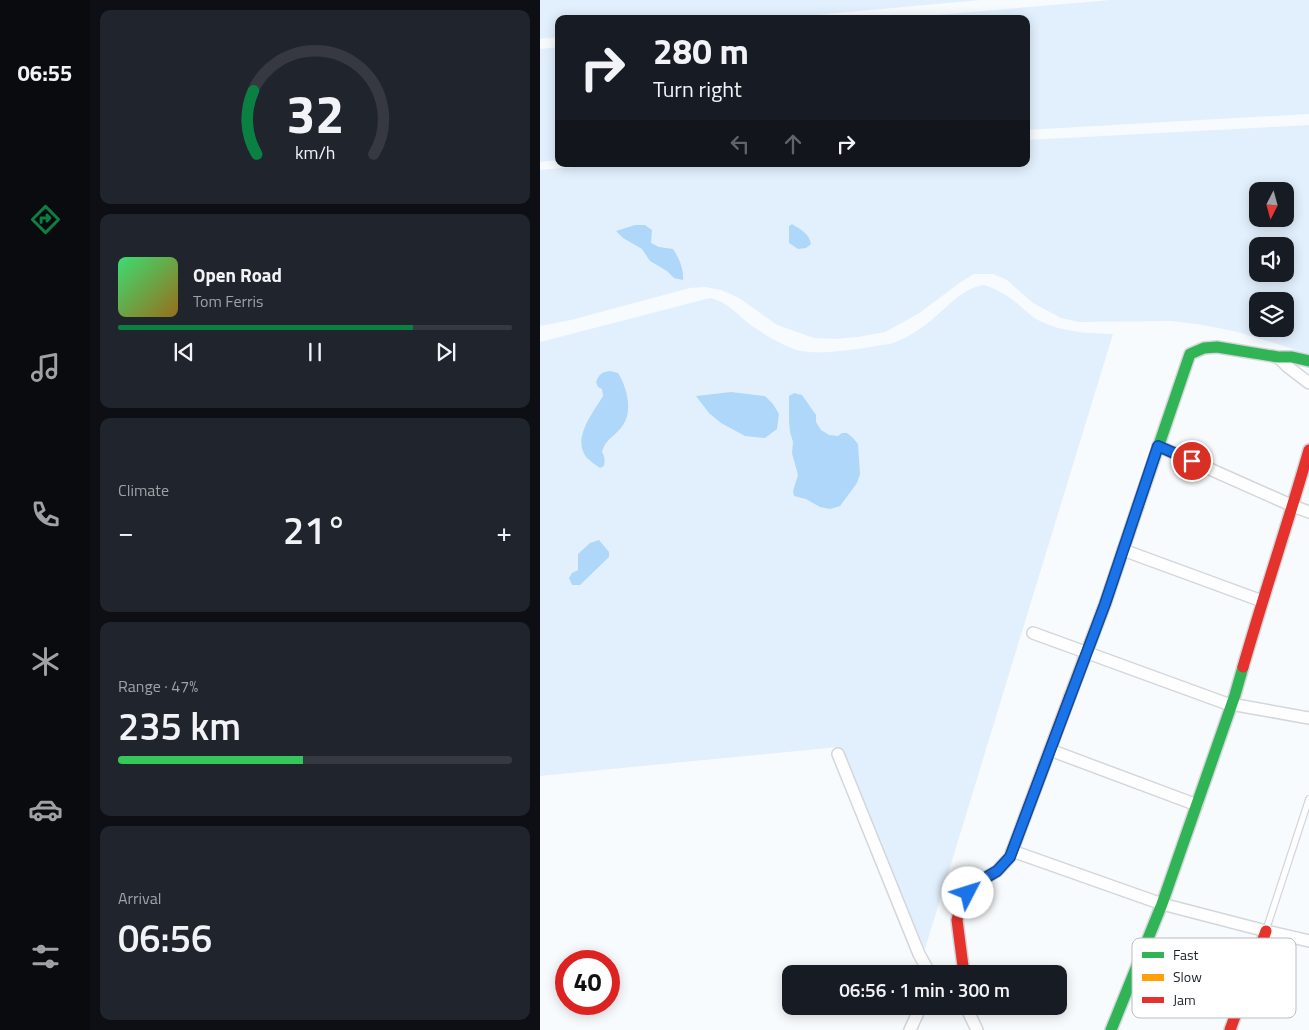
<!DOCTYPE html>
<meta charset="utf-8">
<style>
body{margin:0;font-family:"Titillium Web",sans-serif;background:#20242c;color:#f1f3f6;height:100vh;display:flex;flex-direction:column;font-size:19px;white-space:nowrap}
*{box-sizing:border-box;margin:0}
p{font-size:16px;color:#9ea1a6}
.icon{flex:none;width:28px;height:28px;fill:none;stroke:currentColor;stroke-width:2;stroke-linecap:round;stroke-linejoin:round}
.map{position:relative;flex:1;overflow:hidden}
.drawer{display:flex;flex-direction:column;gap:10px;padding:10px;background:#0d0f14;width:450px}
.drawer>*{flex:none}
.banner{position:absolute;left:15px;top:15px;width:475px;height:152px;border-radius:10px;box-shadow:0 2px 12px #0003;background:#171b24;color:#f1f3f6;overflow:hidden}
.needle{width:32px;rotate:186deg}
.tools{position:absolute;left:709px;top:182px;display:grid;gap:10px}
.tools a{display:grid;place-items:center;width:45px;height:45px;border-radius:10px;background:#171b24;box-shadow:0 2px 12px #0003;font-size:25px}
.speed{position:absolute;left:15px;top:950px;display:flex;gap:10px;font-size:25px;font-weight:700;text-align:center}
.speed>*{display:grid;place-content:center;width:65px;height:65px;border-radius:50%;background:#171b24;box-shadow:0 2px 12px #0003;line-height:1}
.speed .limit{border:8px solid #d22;background:#fff;color:#111}
.pin{position:absolute;display:grid;place-items:center;width:42px;height:42px;color:#fff;margin:-21px;border:2px solid #fff;border-radius:50%;box-shadow:0 1px 5px #0007}
.me{position:absolute;width:55px;margin:-28px;rotate:50deg;stroke-linejoin:round;filter:drop-shadow(0 0 4px #0008)}
.turn{display:flex;align-items:center;gap:18px;height:105px;padding:0 15px;font-size:22px}
.turn .icon{width:65px;height:65px;stroke-width:2.5}
.turn b{display:block;font-size:35px;line-height:42px}
.lanes{display:flex;align-items:center;height:48px;padding:0 15px;background:#0003;justify-content:center;gap:25px;direction:ltr}
.lanes .off{opacity:.35}
.big{font-size:38px;font-weight:600;line-height:1.1}
.drawer .tile{flex:1;display:flex;flex-direction:column;justify-content:center;gap:8px;min-width:0;padding:0 18px;border-radius:10px;background:#20242c}
.drawer .dial{align-items:center;gap:0}
.dial svg{height:130px;overflow:visible;fill:none;stroke:#363941;stroke-width:7;stroke-linecap:round;text-anchor:middle}
.dial text{fill:#f1f3f6;stroke:none}
.song{display:flex;align-items:center;gap:15px}
.cover{width:60px;height:60px;border-radius:8px;background:linear-gradient(135deg,hsl(140 70% 55%),hsl(40 70% 35%))}
.played{height:5px;border-radius:2px;background:linear-gradient(90deg,#0b8043 75%,#363941 75%)}
.keys{display:flex;justify-content:space-around;direction:ltr}
.heat{display:flex;justify-content:space-between;align-items:center;font-size:28px;direction:ltr}
.charge{height:8px;border-radius:4px;background:linear-gradient(90deg,#34c759 47%,#363941 0)}
.trip{position:absolute;left:242px;top:965px;width:285px;height:50px;border-radius:10px;background:#171b24;box-shadow:0 2px 12px #0003;font-weight:600;line-height:50px;text-align:center}
main{display:flex;flex:1;min-height:0}
.menu{display:flex;flex-direction:column;width:90px;justify-content:space-around;align-items:center;background:#090b0e;color:#9ea1a6}
.menu .icon{width:35px;height:35px}
.menu .on{color:#0b8043}
.menu b{font-size:22px;color:#f1f3f6}
.map>svg:first-child{display:block}
.green{fill:#e2f0fd;fill-rule:evenodd}
.water{fill:#aed7fa}
.lines{fill:none;stroke-linecap:round;stroke-linejoin:round}
.lane-casing{stroke:#d3d7db;stroke-width:8}
.street-casing{stroke:#d3d7db;stroke-width:14}
.fast-casing{stroke:#d3d7db;stroke-width:14}
.slow-casing{stroke:#d3d7db;stroke-width:14}
.jam-casing{stroke:#d3d7db;stroke-width:14}
.lane{stroke:#fefeff;stroke-width:5.5}
.street{stroke:#fefeff;stroke-width:11}
.fast{stroke:#30b455;stroke-width:11}
.slow{stroke:#ff9f0a;stroke-width:11}
.jam{stroke:#e5322d;stroke-width:11}
.route-casing{stroke:#114b97;stroke-width:12}
.route{stroke:#1a73e8;stroke-width:9}
.key{fill:#fff;stroke:#bbbdbf;stroke-width:1}
.key-label{font-size:14px;fill:#1d2329}
</style>
<main>
<nav class="menu">
<b>06:55</b>
<svg class="icon on" aria-label="directions" viewBox="0 0 24 24"><path d="M12 3l9 9-9 9-9-9zM9 14v-3h6M13 9l2 2-2 2"/></svg>
<svg class="icon" aria-label="music" viewBox="0 0 24 24"><path d="M9 18V5l10-2v13"/><circle cx="6" cy="18" r="3"/><circle cx="16" cy="16" r="3"/></svg>
<svg class="icon" aria-label="phone" viewBox="0 0 24 24"><path d="M5 4h4l2 5-3 2q2 4 5 5l2-3 5 2v4C11 20 4 13 5 4z"/></svg>
<svg class="icon" aria-label="climate" viewBox="0 0 24 24"><path d="M12 3v18M4 7l16 10M4 17L20 7"/></svg>
<svg class="icon" aria-label="car" viewBox="0 0 24 24"><path d="M5 17H2v-5l4-1 3-4h7l3 4 3 1v5h-3M9 17h6M6 11h13"/><circle cx="7" cy="17" r="2"/><circle cx="17" cy="17" r="2"/></svg>
<svg class="icon" aria-label="filters" viewBox="0 0 24 24"><path d="M4 7h16M4 17h16"/><circle cx="9" cy="7" r="2"/><circle cx="15" cy="17" r="2"/></svg>
</nav>
<section class="drawer">
<div class="tile dial"><svg viewBox="0 0 100 80">
<path d="M14 69A42 42 0 1 1 86 69"/>
<path d="M14 69A42 42 0 0 1 12 30" stroke="#0b8043"/>
<text x="50" y="56" font-size="32" font-weight="700">32</text>
<text x="50" y="72" font-size="11">km/h</text>
</svg></div>
<div class="tile">
<div class="song"><i class="cover"></i><div><b>Open Road</b><p>Tom Ferris</p></div></div>
<div class="played"></div>
<div class="keys"><svg class="icon" aria-label="previous" viewBox="0 0 24 24"><path d="M18 5L8 12l10 7zM5 5v14"/></svg><svg class="icon" aria-label="pause" viewBox="0 0 24 24"><path d="M8 5v14M16 5v14"/></svg><svg class="icon" aria-label="next" viewBox="0 0 24 24"><path d="M6 5l10 7-10 7zM19 5v14"/></svg></div>
</div>
<div class="tile"><p>Climate</p>
<div class="heat"><a>−</a><b class="big">21°</b><a>+</a></div>
</div>
<div class="tile"><p>Range · 47%</p><b class="big">235 km</b><div class="charge"></div></div>
<div class="tile"><p>Arrival</p><b class="big">06:56</b></div>
</section>
<div class="map">
<svg width="769" height="1030" viewBox="0 0 769 1030">
<rect width="100%" height="100%" fill="#f8fbfd"/>
<!-- green -->
<path class="green" d="M 0,0 L 441,0 L 231,19 L 19,19 L 19,37 L 0,39 Z
M 570,0 L 769,0 L 769,114 L 486,130 L 486,19 L 349,19 Z
M 19,47 L 19,160 L 0,162 L 0,49 Z
M 769,125 L 769,355 L 750,348 L 698,332 L 663,325 L 631,321 L 539,322 L 521,318 L 493,303 L 478,290 L 467,280 L 453,274 L 434,274 L 421,282 L 378,314 L 345,332 L 318,337 L 295,339 L 274,338 L 237,325 L 199,298 L 181,290 L 165,287 L 150,288 L 31,320 L 0,326 L 0,170 L 68,164 L 486,164 L 486,140 ZM 718,191 L 745,191 L 745,219 L 718,219 ZM 718,246 L 745,246 L 745,274 L 718,274 ZM 718,301 L 745,301 L 745,329 L 718,329 Z
M 444,285 C 457,289 467,295 478,304 C 483,308 488,313 493,317 C 517,332 545,333 573,334 L 385,949 L 299,747 L 0,776 L 0,342 L 170,298 C 186,301 196,313 208,323 C 220,332 246,348 261,351 C 281,355 321,349 341,345 C 346,344 351,344 356,342 C 366,338 377,331 385,325 C 404,312 420,288 444,285 Z"/>
<!-- water -->
<path class="water" d="M 252,224 C 261,230 269,233 271,244 L 266,248 L 258,249 L 249,243 L 249,226 Z
M 95,225 L 105,225 L 112,230 L 111,243 L 119,247 L 133,249 C 139,258 144,269 143,280 L 134,278 L 127,271 L 110,261 L 102,249 L 83,238 L 76,231 Z
M 70,371 L 78,373 C 87,387 93,411 83,425 C 75,437 66,438 62,452 C 65,457 65,461 64,466 L 60,468 C 56,465 51,462 47,458 C 31,439 53,413 63,396 L 62,389 L 58,387 L 56,382 C 59,374 62,372 70,371 Z
M 191,392 L 225,396 L 233,404 L 239,414 L 237,429 L 225,438 L 205,436 L 181,423 L 169,413 L 156,396 Z
M 254,393 L 262,395 L 276,415 L 276,422 L 281,430 L 289,435 L 298,436 L 302,433 L 307,433 L 313,438 L 318,444 L 320,474 L 317,483 L 300,506 L 290,509 L 280,507 L 266,499 L 254,496 L 253,491 L 258,475 L 252,453 L 253,442 L 250,432 L 249,421 L 249,396 Z
M 59,540 L 69,552 L 69,557 L 40,585 L 32,585 L 29,578 L 32,573 L 38,570 L 38,554 L 50,543 Z"/>
<g class="lines">
<!-- lane casing -->
<g class="lane-casing">
<path id="lane" d="M 726,930 L 769,799"/>
</g>
<!-- street casing -->
<g class="street-casing">
<path id="street" d="M 738,357 L 748,367 L 769,383
M 618,446 L 753,506 L 769,512
M 583,550 L 722,601
M 493,633 L 685,703 L 769,718
M 510,750 L 657,805
M 298,754 L 379,954 L 390,974
M 472,851 L 622,904 L 726,931 L 769,941
M 422,1006 L 428,1011 L 437,1030
M 370,1030 L 381,1006"/>
</g>
<!-- fast casing -->
<g class="fast-casing">
<path id="fast" d="M 598,506 L 650,354 L 664,348 L 677,347 L 738,357 L 752,357 L 769,361
M 571,1030 L 622,904 L 695,695 L 703,667"/>
</g>
<!-- slow casing -->
<g class="slow-casing">
<path id="slow" d="M 530,696 L 565,604 L 598,506"/>
</g>
<!-- jam casing -->
<g class="jam-casing">
<path id="jam" d="M 703,667 C 724,594 748,523 769,450
M 424,974 L 417,920 L 421,904 L 428,893 L 440,881 L 457,871 L 470,857 L 530,696
M 690,1030 L 726,931"/>
</g>
<!-- lane -->
<use href="#lane" class="lane"/>
<!-- street -->
<use href="#street" class="street"/>
<!-- fast -->
<use href="#fast" class="fast"/>
<!-- slow -->
<use href="#slow" class="slow"/>
<!-- jam -->
<use href="#jam" class="jam"/>
</g>
<g class="lines">
<!-- route casing -->
<g class="route-casing">
<path id="route" d="M 428,893 L 440,881 L 457,871 L 470,857 L 565,604 L 618,446 L 652,461"/>
</g>
<!-- route -->
<use href="#route" class="route"/>
</g>
<!-- legend -->
<rect x="592" y="938" width="164" height="80" rx="8" class="key"/>
<rect x="602" y="952" width="22" height="6" fill="#30b455"/>
<rect x="602" y="974" width="22" height="7" fill="#ff9f0a"/>
<rect x="602" y="997" width="22" height="6" fill="#e5322d"/>
<g class="key-label">
<text x="633" y="960">Fast</text>
<text x="633" y="982">Slow</text>
<text x="633" y="1005">Jam</text>
</g>
</svg>
<div class="tools">
<a><svg class="needle" viewBox="-14 -14 28 28"><path d="M0-13l5 13h-10z" fill="#e53935"/><path d="M0 13l5-13h-10z" fill="#9ea1a6"/></svg></a>
<a><svg class="icon" aria-label="sound" viewBox="0 0 24 24"><path d="M4 9h4l5-4v14l-5-4H4zM17 9q2 3 0 6"/></svg></a>
<a><svg class="icon" aria-label="layers" viewBox="0 0 24 24"><path d="M12 4l9 5-9 5-9-5zM3 14l9 5 9-5"/></svg></a>
</div>
<div class="speed"><div class="limit">40</div></div>
<div class="pin" style="left:652px;top:461px;background:#d93025"><svg class="icon" aria-label="arrive" viewBox="0 0 24 24"><path d="M6 21V4h12l-3 4 3 4H6"/></svg></div>
<svg class="me" style="left:428px;top:893px" viewBox="-20 -20 40 40"><circle r="19" fill="#fff"/><path d="M0-13L10 11 0 6-10 11z" fill="#1a73e8"/></svg>
<div class="trip">06:56 · 1 min · 300 m</div>
<div class="banner">
<div class="turn"><svg class="icon" aria-label="right" viewBox="0 0 24 24"><path d="M7 20v-9h11M14 6l5 5-5 5"/></svg><div><b>280 m</b>Turn right</div></div>
<div class="lanes"><svg class="icon off" aria-label="left" viewBox="0 0 24 24"><path d="M17 20v-9H6M10 6l-5 5 5 5"/></svg><svg class="icon off" aria-label="ahead" viewBox="0 0 24 24"><path d="M12 20V5M6 11l6-6 6 6"/></svg><svg class="icon" aria-label="right" viewBox="0 0 24 24"><path d="M7 20v-9h11M14 6l5 5-5 5"/></svg></div>
</div>
</div>
</main>
